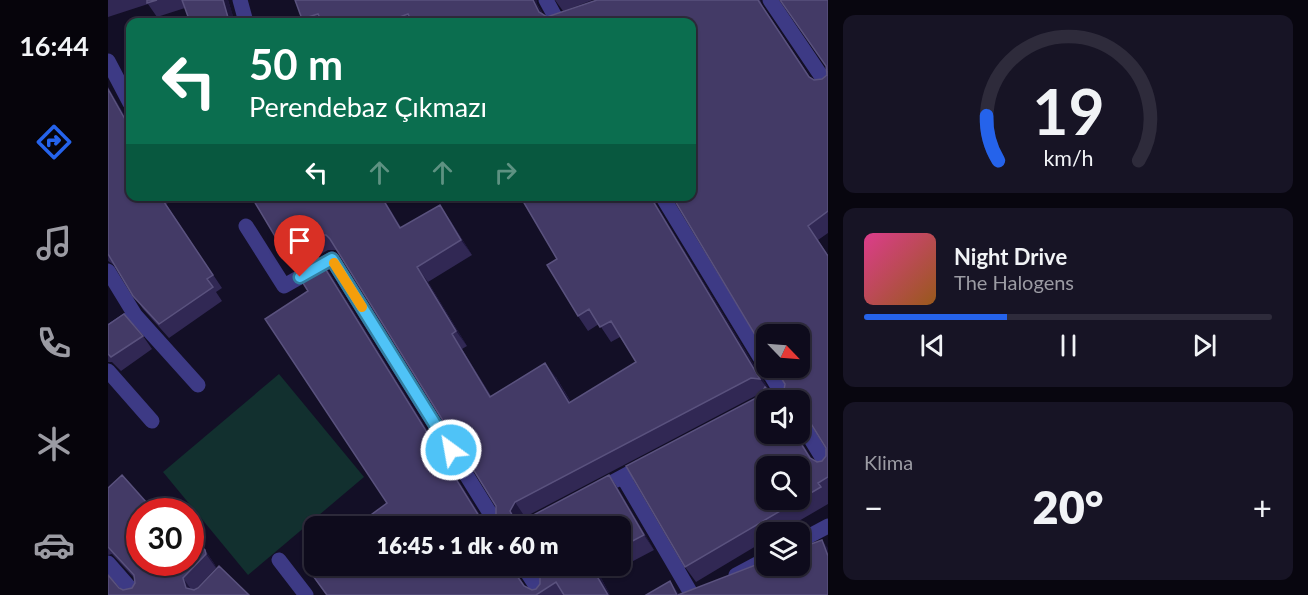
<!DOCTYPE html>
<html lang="tr">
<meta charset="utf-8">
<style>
body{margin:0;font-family:Lato,sans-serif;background:#171425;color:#f1f3f6;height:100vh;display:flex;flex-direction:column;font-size:22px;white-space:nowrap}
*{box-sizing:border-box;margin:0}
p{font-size:20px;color:#9b9ba3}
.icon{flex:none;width:33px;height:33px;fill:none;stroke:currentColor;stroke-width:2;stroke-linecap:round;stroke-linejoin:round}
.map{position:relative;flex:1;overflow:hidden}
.drawer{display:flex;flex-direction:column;gap:15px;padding:15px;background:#08060f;width:480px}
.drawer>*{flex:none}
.hud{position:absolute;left:18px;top:18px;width:570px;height:183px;border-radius:12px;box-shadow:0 2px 4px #0004,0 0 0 2px #2e2b3b;background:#0b6e4f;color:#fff;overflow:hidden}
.needle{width:39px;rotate:115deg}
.fabs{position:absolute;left:648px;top:324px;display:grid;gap:12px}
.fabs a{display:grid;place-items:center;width:54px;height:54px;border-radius:12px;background:#0e0b1c;box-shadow:0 2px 4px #0004,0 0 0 2px #2e2b3b;font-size:30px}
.speed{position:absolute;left:18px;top:498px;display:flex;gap:12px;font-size:30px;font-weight:700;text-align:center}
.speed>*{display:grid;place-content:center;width:78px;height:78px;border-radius:50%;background:#0e0b1c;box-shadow:0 2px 4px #0004,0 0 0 2px #2e2b3b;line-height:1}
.speed .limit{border:9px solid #d22;background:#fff;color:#111}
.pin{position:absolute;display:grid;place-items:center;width:51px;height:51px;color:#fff;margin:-62px -26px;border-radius:50% 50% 50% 0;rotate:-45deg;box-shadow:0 0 6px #0007}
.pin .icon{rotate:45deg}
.me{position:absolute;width:66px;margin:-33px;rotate:328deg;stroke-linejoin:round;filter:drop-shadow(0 0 4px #0008)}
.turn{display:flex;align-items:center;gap:21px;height:126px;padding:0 24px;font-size:27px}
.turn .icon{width:78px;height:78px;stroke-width:2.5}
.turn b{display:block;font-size:42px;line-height:51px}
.lanes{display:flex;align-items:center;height:57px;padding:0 24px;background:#0003;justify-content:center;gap:30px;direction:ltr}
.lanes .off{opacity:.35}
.big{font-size:45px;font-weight:800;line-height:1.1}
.drawer .widget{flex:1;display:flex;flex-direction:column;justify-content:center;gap:9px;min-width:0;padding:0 21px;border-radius:12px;background:#171425}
.drawer .dial{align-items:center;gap:0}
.dial svg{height:156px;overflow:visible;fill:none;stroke:#2e2b3b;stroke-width:7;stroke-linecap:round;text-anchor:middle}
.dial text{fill:#f1f3f6;stroke:none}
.song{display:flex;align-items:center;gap:18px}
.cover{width:72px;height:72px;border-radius:9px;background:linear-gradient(135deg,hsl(330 70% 55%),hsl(30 70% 35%))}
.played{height:6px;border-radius:3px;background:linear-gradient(90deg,#2563eb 35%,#2e2b3b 35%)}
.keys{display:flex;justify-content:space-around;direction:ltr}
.heat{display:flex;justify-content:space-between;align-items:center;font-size:33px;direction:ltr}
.trip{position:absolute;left:196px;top:516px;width:327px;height:60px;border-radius:12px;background:#0e0b1c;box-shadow:0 2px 4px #0004,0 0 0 2px #2e2b3b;font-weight:800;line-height:60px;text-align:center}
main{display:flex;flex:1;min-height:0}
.dock{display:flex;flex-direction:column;width:108px;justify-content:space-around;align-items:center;background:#06040b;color:#9b9ba3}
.dock .icon{width:42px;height:42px}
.dock .on{color:#2563eb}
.dock b{font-size:27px;color:#f1f3f6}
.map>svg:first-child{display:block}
.garden{fill:#12302f}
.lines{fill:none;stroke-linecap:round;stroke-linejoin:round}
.minor{stroke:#3d3a85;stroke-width:15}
.wall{fill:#312854;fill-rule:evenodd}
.shaded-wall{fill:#1d163a}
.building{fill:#433a66;stroke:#5a527e;stroke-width:1.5;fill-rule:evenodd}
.route-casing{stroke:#337fa1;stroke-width:15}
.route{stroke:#4fc3f7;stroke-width:10}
.slow{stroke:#f59e0b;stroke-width:10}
</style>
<main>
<nav class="dock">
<b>16:44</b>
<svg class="icon on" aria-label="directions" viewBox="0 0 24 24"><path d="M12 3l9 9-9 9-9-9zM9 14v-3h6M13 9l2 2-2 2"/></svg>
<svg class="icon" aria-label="music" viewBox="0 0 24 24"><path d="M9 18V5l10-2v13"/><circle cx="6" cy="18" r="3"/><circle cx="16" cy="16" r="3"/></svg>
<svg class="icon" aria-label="phone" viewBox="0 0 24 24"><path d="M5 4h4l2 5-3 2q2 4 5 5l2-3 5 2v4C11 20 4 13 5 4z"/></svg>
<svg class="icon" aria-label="climate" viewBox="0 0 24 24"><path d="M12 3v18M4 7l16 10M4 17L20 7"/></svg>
<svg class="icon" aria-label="car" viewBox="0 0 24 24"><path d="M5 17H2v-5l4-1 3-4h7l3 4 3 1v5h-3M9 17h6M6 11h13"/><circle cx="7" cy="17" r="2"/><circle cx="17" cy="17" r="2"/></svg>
</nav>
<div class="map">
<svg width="720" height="595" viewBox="0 0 720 595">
<rect width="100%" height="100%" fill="#130f26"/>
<!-- garden -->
<path class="garden" d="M 171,374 L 256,477 L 140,575 L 55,472 Z"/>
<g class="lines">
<!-- minor -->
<path class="minor" d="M 132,0 L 138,22
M 438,0 L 450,22
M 662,0 L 720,86
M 0,61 L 22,103
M 554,196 L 678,400
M 138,226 L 176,286 L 224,259 L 390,526
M 0,271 L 27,315 L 0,333
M 27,315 L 90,385
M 0,371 L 44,421
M 692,421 L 720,467
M 515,477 L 584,595
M 488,491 L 538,464
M 692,541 L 720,526
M 171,560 L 198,595
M 0,563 L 28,595
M 415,566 L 434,595
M 628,575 L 658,559"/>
</g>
<!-- wall -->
<path class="wall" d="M 0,0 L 120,0 L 126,20 L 77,8 L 49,17 L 40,4 L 0,17 Z
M 187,0 L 429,0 L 429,4 L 435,14 L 439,17 L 489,0 L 652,0 L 654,5 L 702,77 L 706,80 L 714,79 L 719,75 L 720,0 L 720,233 L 710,240 L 720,255 L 720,504 L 672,532 L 658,532 L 658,540 L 588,582 L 577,567 L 653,393 L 417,517 L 416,520 L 501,475 L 511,490 L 546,550 L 493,578 L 502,595 L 218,595 L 197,565 L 406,566 L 407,571 L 417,586 L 424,590 L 428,589 L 432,584 L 432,575 L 425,566 L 513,566 L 513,526 L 248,526 L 279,503 L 200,291 L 210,257 L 221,272 L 373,517 L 380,521 L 388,515 L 388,506 L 230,252 L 228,250 L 220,250 L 188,268 L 177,253 L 143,196 L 293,228 L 342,220 L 364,255 L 320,282 L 359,346 L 354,349 L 383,396 L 448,377 L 463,402 L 528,362 L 512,337 L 503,342 L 491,324 L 480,331 L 470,316 L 449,259 L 412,196 L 545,196 L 546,201 L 663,393 L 668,395 L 676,390 L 677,384 L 584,22 L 196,22 L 194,19 ZM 658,400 L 692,400 L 692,412 L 695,412 L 718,448 L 718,456 L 714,461 L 709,462 L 704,459 L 688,434 Z
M 447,0 L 485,0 L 455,11 Z
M 0,87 L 22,125 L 22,196 L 64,196 L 66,200 L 58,204 L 114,288 L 108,292 L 114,301 L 61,338 L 35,309 L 6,265 L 0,261 Z
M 0,325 L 35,336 L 44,349 L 13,371 L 4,362 L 0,362 Z
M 0,488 L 32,512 L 97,550 L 107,565 L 108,568 L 87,590 L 0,595 L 11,588 L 15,590 L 24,588 L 27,583 L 27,579 L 4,554 L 0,555 Z"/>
<!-- shaded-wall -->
<path class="shaded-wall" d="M 115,0 L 120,0 L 127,22 L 122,22 Z
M 425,0 L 429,0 L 429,4 L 439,22 L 431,12 Z
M 0,87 L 22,125 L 22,128 L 0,89 Z
M 273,196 L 274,196 L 303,243 L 292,228 Z
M 542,196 L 545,196 L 546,201 L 663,393 L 652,379 Z
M 332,205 L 342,220 L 364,255 L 353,240 Z
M 210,257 L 221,272 L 379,526 L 371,516 Z
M 309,267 L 320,282 L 359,346 L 348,331 Z
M 344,334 L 354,349 L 392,412 L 382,397 Z
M 437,363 L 448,377 L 472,418 L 461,403 Z
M 687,434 L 688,434 L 712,473 L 702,458 Z
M 501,475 L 511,490 L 546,550 L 536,535 Z
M 407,502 L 417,517 L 412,526 L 402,511 Z
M 714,540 L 720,548 L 720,556 Z
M 97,550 L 107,565 L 108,568 L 98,554 Z
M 483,566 L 493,578 L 502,595 L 500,595 Z
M 75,578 L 85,592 L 78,588 Z
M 562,581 L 572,595 L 569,595 Z"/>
<!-- building -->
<path class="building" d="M 39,0 L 49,0 L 39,3 Z
M 74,0 L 115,0 L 121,21 L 131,19 L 133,22 L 82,22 Z
M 187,0 L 425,0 L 431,12 L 439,17 L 489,0 L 650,0 L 701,77 L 706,80 L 714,79 L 719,75 L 718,66 L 672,0 L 720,0 L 720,211 L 700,226 L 720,256 L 720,477 L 710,483 L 713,487 L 577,567 L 518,466 L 652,396 L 657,387 L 662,393 L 668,395 L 676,390 L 677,384 L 667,368 L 692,368 L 692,334 L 658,334 L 658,353 L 564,196 L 584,196 L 584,22 L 304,22 L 300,14 L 278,22 L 214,22 L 210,14 L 194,19 ZM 686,397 L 688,400 L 692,400 L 692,406 L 718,448 L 718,456 L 714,461 L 709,462 L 702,458 L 687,434 L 658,434 L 658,400 L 674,400 L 677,398 ZM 658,466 L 692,466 L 692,500 L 658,500 Z
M 0,89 L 22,128 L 22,196 L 52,196 L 105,275 L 99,279 L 105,287 L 51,324 L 25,296 L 0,254 Z
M 143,196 L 273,196 L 292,228 L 332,205 L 353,240 L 309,267 L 348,331 L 344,334 L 382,397 L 437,363 L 461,403 L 528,362 L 503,321 L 492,327 L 481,309 L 470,316 L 439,265 L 449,259 L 412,196 L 542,196 L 652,379 L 643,378 L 407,502 L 402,511 L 407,520 L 416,520 L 501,475 L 536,535 L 513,547 L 513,526 L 248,526 L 279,503 L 157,319 L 200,291 L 187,270 L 210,257 L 371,516 L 380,521 L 388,515 L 388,506 L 222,239 L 218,235 L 209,235 L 177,253 Z
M 16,314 L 35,336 L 3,357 L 0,354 L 0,325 Z
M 14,475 L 47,512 L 32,512 L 32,562 L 82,562 L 82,536 L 97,550 L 98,554 L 75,578 L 78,588 L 86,590 L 90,588 L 111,566 L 141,595 L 0,595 L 0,575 L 11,588 L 15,590 L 24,588 L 27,583 L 26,575 L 0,547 L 0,488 Z
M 714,540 L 720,556 L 720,595 L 570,595 L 658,561 L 658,566 L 692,566 L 692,548 Z
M 207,557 L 207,566 L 402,566 L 416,586 L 424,590 L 428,589 L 432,584 L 432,575 L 425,566 L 483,566 L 500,595 L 456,595 L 448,582 L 428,595 L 219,595 L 197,565 Z
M 562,581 L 569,595 L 538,595 Z"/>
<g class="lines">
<!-- route casing -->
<g class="route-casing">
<path id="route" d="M 192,277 L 224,259 L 343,450"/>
</g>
<!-- route -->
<use href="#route" class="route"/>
<!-- slow -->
<path class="slow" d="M 226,263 L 254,307"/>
</g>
</svg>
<div class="fabs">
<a><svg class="needle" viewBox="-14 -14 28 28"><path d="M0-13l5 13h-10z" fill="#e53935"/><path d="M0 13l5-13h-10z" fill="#9b9ba3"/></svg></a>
<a><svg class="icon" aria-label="sound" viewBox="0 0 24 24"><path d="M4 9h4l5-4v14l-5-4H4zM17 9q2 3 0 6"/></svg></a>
<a><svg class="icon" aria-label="search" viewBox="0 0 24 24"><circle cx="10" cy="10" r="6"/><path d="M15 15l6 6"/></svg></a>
<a><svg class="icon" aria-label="layers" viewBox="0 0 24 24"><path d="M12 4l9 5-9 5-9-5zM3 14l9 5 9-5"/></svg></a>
</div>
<div class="speed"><div class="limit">30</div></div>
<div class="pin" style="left:192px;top:277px;background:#d93025"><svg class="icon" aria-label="arrive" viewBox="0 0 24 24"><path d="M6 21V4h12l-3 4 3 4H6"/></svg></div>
<svg class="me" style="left:343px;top:450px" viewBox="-20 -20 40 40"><circle r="17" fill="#4fc3f7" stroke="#fff" stroke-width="3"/><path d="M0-11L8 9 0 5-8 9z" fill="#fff"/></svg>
<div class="trip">16:45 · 1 dk · 60 m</div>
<div class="hud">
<div class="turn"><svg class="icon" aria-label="left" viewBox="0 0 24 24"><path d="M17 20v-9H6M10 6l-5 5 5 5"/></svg><div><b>50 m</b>Perendebaz Çıkmazı</div></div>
<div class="lanes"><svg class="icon" aria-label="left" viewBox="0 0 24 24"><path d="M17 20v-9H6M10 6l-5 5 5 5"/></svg><svg class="icon off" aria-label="ahead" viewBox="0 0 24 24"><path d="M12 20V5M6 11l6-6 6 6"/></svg><svg class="icon off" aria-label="ahead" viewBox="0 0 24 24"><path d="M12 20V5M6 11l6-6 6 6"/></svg><svg class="icon off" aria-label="right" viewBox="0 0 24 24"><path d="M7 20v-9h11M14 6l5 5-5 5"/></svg></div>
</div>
</div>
<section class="drawer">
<div class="widget dial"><svg viewBox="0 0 100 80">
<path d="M14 69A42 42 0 1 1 86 69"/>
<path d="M14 69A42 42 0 0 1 8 46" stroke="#2563eb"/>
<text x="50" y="56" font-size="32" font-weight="700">19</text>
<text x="50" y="72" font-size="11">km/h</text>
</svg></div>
<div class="widget">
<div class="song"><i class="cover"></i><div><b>Night Drive</b><p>The Halogens</p></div></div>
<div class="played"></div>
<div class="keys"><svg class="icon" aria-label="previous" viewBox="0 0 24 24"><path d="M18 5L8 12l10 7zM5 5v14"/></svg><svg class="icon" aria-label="pause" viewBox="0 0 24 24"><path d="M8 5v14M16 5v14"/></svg><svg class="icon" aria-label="next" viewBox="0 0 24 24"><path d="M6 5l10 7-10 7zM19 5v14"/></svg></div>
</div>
<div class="widget"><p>Klima</p>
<div class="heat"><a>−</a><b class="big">20°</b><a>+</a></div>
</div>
</section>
</main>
